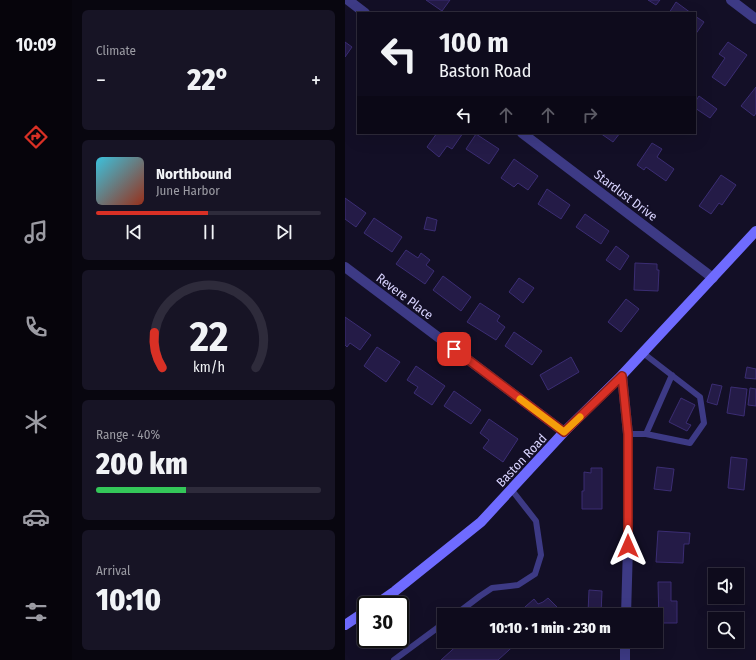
<!DOCTYPE html>
<meta charset="utf-8">
<style>
body{margin:0;font-family:"Fira Sans Condensed",sans-serif;background:#171425;color:#f1f3f6;height:100vh;display:flex;flex-direction:column;font-size:15px;white-space:nowrap}
*{box-sizing:border-box;margin:0}
p{font-size:13px;color:#9b9ba3}
.icon{flex:none;width:22px;height:22px;fill:none;stroke:currentColor;stroke-width:2;stroke-linecap:round;stroke-linejoin:round}
.map{position:relative;flex:1;overflow:hidden}
.panel{display:flex;flex-direction:column;gap:10px;padding:10px;background:#08060f;width:273px}
.panel>*{flex:none}
.banner{position:absolute;left:12px;top:12px;width:339px;height:122px;border-radius:0px;box-shadow:0 4px 16px #0002,0 0 0 1px #2e2b3b;background:#0e0b1c;color:#f1f3f6;overflow:hidden}
.controls{position:absolute;left:363px;top:568px;display:grid;gap:8px}
.controls a{display:grid;place-items:center;width:36px;height:36px;border-radius:0px;background:#0e0b1c;box-shadow:0 4px 16px #0002,0 0 0 1px #2e2b3b;font-size:20px}
.speed{position:absolute;left:12px;top:596px;display:flex;gap:8px;font-size:20px;font-weight:700;text-align:center}
.speed>*{display:grid;place-content:center;width:52px;height:52px;border-radius:50%;background:#0e0b1c;box-shadow:0 4px 16px #0002,0 0 0 1px #2e2b3b;line-height:1}
.speed .limit{border:2px solid #111;border-radius:6px;background:#fff;color:#111}
.pin{position:absolute;display:grid;place-items:center;width:34px;height:34px;color:#fff;margin:-17px;border-radius:8px;box-shadow:0 2px 6px #0006}
.me{position:absolute;width:44px;margin:-22px;rotate:0deg;stroke-linejoin:round;filter:drop-shadow(0 0 3px #0008)}
.turn{display:flex;align-items:center;gap:14px;height:84px;padding:0 16px;font-size:18px}
.turn .icon{width:52px;height:52px;stroke-width:2.5}
.turn b{display:block;font-size:28px;line-height:34px}
.lanes{display:flex;align-items:center;height:38px;padding:0 16px;background:#0003;justify-content:center;gap:20px;direction:ltr}
.lanes .off{opacity:.35}
.big{font-size:30px;font-weight:800;line-height:1.1}
.panel .card{flex:1;display:flex;flex-direction:column;justify-content:center;gap:6px;min-width:0;padding:0 14px;border-radius:6px;background:#171425}
.panel .dial{align-items:center;gap:0}
.dial svg{height:104px;overflow:visible;fill:none;stroke:#2e2b3b;stroke-width:7;stroke-linecap:round;text-anchor:middle}
.dial text{fill:#f1f3f6;stroke:none}
.song{display:flex;align-items:center;gap:12px}
.cover{width:48px;height:48px;border-radius:6px;background:linear-gradient(135deg,hsl(190 70% 55%),hsl(10 70% 35%))}
.played{height:4px;border-radius:2px;background:linear-gradient(90deg,#d93025 50%,#2e2b3b 50%)}
.keys{display:flex;justify-content:space-around;direction:ltr}
.heat{display:flex;justify-content:space-between;align-items:center;font-size:22px;direction:ltr}
.charge{height:6px;border-radius:3px;background:linear-gradient(90deg,#34c759 40%,#2e2b3b 0)}
.trip{position:absolute;left:92px;top:608px;width:226px;height:40px;border-radius:0px;background:#0e0b1c;box-shadow:0 4px 16px #0002,0 0 0 1px #2e2b3b;font-weight:800;line-height:40px;text-align:center}
main{display:flex;flex:1;min-height:0}
.menu{display:flex;flex-direction:column;width:72px;justify-content:space-around;align-items:center;background:#06040b;color:#9b9ba3}
.menu .icon{width:28px;height:28px}
.menu .current{color:#d93025}
.menu b{font-size:18px;color:#f1f3f6}
.map>svg:first-child{display:block}
.building{fill:#241b47;stroke:#3b2d73}
.lines{fill:none;stroke-linecap:round;stroke-linejoin:round}
.service{stroke:#3d3a85;stroke-width:6}
.minor{stroke:#3d3a85;stroke-width:10}
.secondary{stroke:#6f6bff;stroke-width:10}
.route-casing{stroke:#8d1f18;stroke-width:10}
.route{stroke:#d93025;stroke-width:7}
.slow{stroke:#f59e0b;stroke-width:7}
.labels{text-anchor:middle;stroke-width:4;stroke-linejoin:round;paint-order:stroke}
.street-label{font-size:13px;fill:#d9d4ff;stroke:#130f26}
</style>
<main>
<nav class="menu">
<b>10:09</b>
<svg class="icon current" aria-label="directions" viewBox="0 0 24 24"><path d="M12 3l9 9-9 9-9-9zM9 14v-3h6M13 9l2 2-2 2"/></svg>
<svg class="icon" aria-label="music" viewBox="0 0 24 24"><path d="M9 18V5l10-2v13"/><circle cx="6" cy="18" r="3"/><circle cx="16" cy="16" r="3"/></svg>
<svg class="icon" aria-label="phone" viewBox="0 0 24 24"><path d="M5 4h4l2 5-3 2q2 4 5 5l2-3 5 2v4C11 20 4 13 5 4z"/></svg>
<svg class="icon" aria-label="climate" viewBox="0 0 24 24"><path d="M12 3v18M4 7l16 10M4 17L20 7"/></svg>
<svg class="icon" aria-label="car" viewBox="0 0 24 24"><path d="M5 17H2v-5l4-1 3-4h7l3 4 3 1v5h-3M9 17h6M6 11h13"/><circle cx="7" cy="17" r="2"/><circle cx="17" cy="17" r="2"/></svg>
<svg class="icon" aria-label="filters" viewBox="0 0 24 24"><path d="M4 7h16M4 17h16"/><circle cx="9" cy="7" r="2"/><circle cx="15" cy="17" r="2"/></svg>
</nav>
<section class="panel">
<div class="card"><p>Climate</p>
<div class="heat"><a>−</a><b class="big">22°</b><a>+</a></div>
</div>
<div class="card">
<div class="song"><i class="cover"></i><div><b>Northbound</b><p>June Harbor</p></div></div>
<div class="played"></div>
<div class="keys"><svg class="icon" aria-label="previous" viewBox="0 0 24 24"><path d="M18 5L8 12l10 7zM5 5v14"/></svg><svg class="icon" aria-label="pause" viewBox="0 0 24 24"><path d="M8 5v14M16 5v14"/></svg><svg class="icon" aria-label="next" viewBox="0 0 24 24"><path d="M6 5l10 7-10 7zM19 5v14"/></svg></div>
</div>
<div class="card dial"><svg viewBox="0 0 100 80">
<path d="M14 69A42 42 0 1 1 86 69"/>
<path d="M14 69A42 42 0 0 1 8 42" stroke="#d93025"/>
<text x="50" y="56" font-size="32" font-weight="700">22</text>
<text x="50" y="72" font-size="11">km/h</text>
</svg></div>
<div class="card"><p>Range · 40%</p><b class="big">200 km</b><div class="charge"></div></div>
<div class="card"><p>Arrival</p><b class="big">10:10</b></div>
</section>
<div class="map">
<svg width="411" height="660" viewBox="0 0 411 660">
<rect width="100%" height="100%" fill="#130f26"/>
<!-- building -->
<path class="building" d="M 81,0 L 105,0 L 97,11 Z
M 303,0 L 315,0 L 311,5 Z
M 331,2 L 346,13 L 324,13 Z
M 350,16 L 359,22 L 350,35 Z
M 0,42 L 7,47 L 0,57 Z
M 383,42 L 402,55 L 380,86 L 367,77 L 380,58 L 374,54 Z
M 411,87 L 411,113 L 409,116 L 396,106 Z
M 354,96 L 372,109 L 365,118 L 350,108 L 350,102 Z
M 92,133 L 118,133 L 107,149 L 102,146 L 94,157 L 82,147 Z
M 255,133 L 275,133 L 268,142 Z
M 131,134 L 154,149 L 144,164 L 121,149 Z
M 307,143 L 317,149 L 312,157 L 329,169 L 321,181 L 301,167 L 299,170 L 292,165 Z
M 169,159 L 193,176 L 183,190 L 173,183 L 169,187 L 156,178 Z
M 376,175 L 391,185 L 377,205 L 374,203 L 366,214 L 354,206 Z
M 202,189 L 225,205 L 216,219 L 193,204 Z
M 0,198 L 21,213 L 11,227 L 0,219 Z
M 240,214 L 264,231 L 256,244 L 231,227 Z
M 82,217 L 92,220 L 90,231 L 79,229 Z
M 29,218 L 57,237 L 47,252 L 19,233 Z
M 271,246 L 284,256 L 275,270 L 261,260 Z
M 61,250 L 73,258 L 76,253 L 85,260 L 81,265 L 89,271 L 80,284 L 51,264 Z
M 290,263 L 312,264 L 312,270 L 314,270 L 313,291 L 289,290 Z
M 98,276 L 126,297 L 116,311 L 88,290 Z
M 174,278 L 189,288 L 178,303 L 164,292 Z
M 281,299 L 294,309 L 276,332 L 263,322 Z
M 135,303 L 155,316 L 152,321 L 160,327 L 151,340 L 122,322 Z
M 0,317 L 26,335 L 15,350 L 5,343 L 2,347 L 0,345 Z
M 169,332 L 197,351 L 187,365 L 160,346 Z
M 32,347 L 55,362 L 41,382 L 19,366 Z
M 226,357 L 234,372 L 203,390 L 195,375 Z
M 71,366 L 100,386 L 87,405 L 69,393 L 73,387 L 62,380 Z
M 402,367 L 411,369 L 411,379 L 400,378 Z
M 367,384 L 377,386 L 372,405 L 362,402 Z
M 386,387 L 402,389 L 399,416 L 382,413 Z
M 405,388 L 411,389 L 411,406 L 403,405 Z
M 109,391 L 136,410 L 126,424 L 99,406 Z
M 336,398 L 350,405 L 341,423 L 346,425 L 342,431 L 324,422 Z
M 144,419 L 173,439 L 158,462 L 138,448 L 144,440 L 135,433 Z
M 386,457 L 402,459 L 399,490 L 383,488 Z
M 312,467 L 329,469 L 326,491 L 309,489 Z
M 246,468 L 257,468 L 257,509 L 237,509 L 237,491 L 239,491 L 239,472 L 246,473 Z
M 313,531 L 345,533 L 344,544 L 339,544 L 338,563 L 311,562 Z
M 313,582 L 326,582 L 326,601 L 332,601 L 332,623 L 314,623 Z
M 244,590 L 257,591 L 256,614 L 243,613 Z
M 203,598 L 212,607 L 203,615 L 171,615 L 189,599 L 193,604 L 198,602 Z
M 154,608 L 160,615 L 147,615 Z
M 162,609 L 168,615 L 161,615 L 159,610 Z
M 117,641 L 174,641 L 153,660 L 96,660 Z"/>
<g class="lines">
<!-- service -->
<path class="service" d="M 283,434 L 301,434 L 345,443 L 359,423 L 355,397 L 298,353
M 301,434 L 327,375
M 110,615 L 135,596 L 147,588 L 173,585 L 190,574 L 196,555 L 191,521 L 166,489
M 49,660 L 99,623"/>
<!-- minor -->
<path class="minor" d="M 3,0 L 20,13
M 386,0 L 411,19
M 177,133 L 368,278
M 0,267 L 219,432
M 277,375 L 283,434 L 283,546 L 281,615
M 280,660 L 280,641"/>
<!-- secondary -->
<path class="secondary" d="M 30,605 L 50,591 L 136,522 L 219,432 L 277,375 L 411,231
M 0,625 L 21,611"/>
</g>
<g class="lines">
<!-- route casing -->
<g class="route-casing">
<path id="route" d="M 109,349 L 219,432 L 277,376 L 283,434 L 283,546"/>
</g>
<!-- route -->
<use href="#route" class="route"/>
<!-- slow -->
<path class="slow" d="M 175,399 L 219,432 L 235,417"/>
</g>
<g class="labels">
<!-- street labels -->
<g class="street-label">
<text transform="translate(281 195) rotate(37)" y="5">Stardust Drive</text>
<text transform="translate(60 296) rotate(37)" y="5">Revere Place</text>
<text transform="translate(176 460) rotate(-47)" y="5">Baston Road</text>
</g>
</g>
</svg>
<div class="controls">
<a><svg class="icon" aria-label="sound" viewBox="0 0 24 24"><path d="M4 9h4l5-4v14l-5-4H4zM17 9q2 3 0 6"/></svg></a>
<a><svg class="icon" aria-label="search" viewBox="0 0 24 24"><circle cx="10" cy="10" r="6"/><path d="M15 15l6 6"/></svg></a>
</div>
<div class="speed"><div class="limit">30</div></div>
<div class="pin" style="left:109px;top:349px;background:#d93025"><svg class="icon" aria-label="arrive" viewBox="0 0 24 24"><path d="M6 21V4h12l-3 4 3 4H6"/></svg></div>
<svg class="me" style="left:283px;top:546px" viewBox="-20 -20 40 40"><path d="M0-17L14 15 0 8-14 15z" fill="#d93025" stroke="#fff" stroke-width="4"/></svg>
<div class="trip">10:10 · 1 min · 230 m</div>
<div class="banner">
<div class="turn"><svg class="icon" aria-label="left" viewBox="0 0 24 24"><path d="M17 20v-9H6M10 6l-5 5 5 5"/></svg><div><b>100 m</b>Baston Road</div></div>
<div class="lanes"><svg class="icon" aria-label="left" viewBox="0 0 24 24"><path d="M17 20v-9H6M10 6l-5 5 5 5"/></svg><svg class="icon off" aria-label="ahead" viewBox="0 0 24 24"><path d="M12 20V5M6 11l6-6 6 6"/></svg><svg class="icon off" aria-label="ahead" viewBox="0 0 24 24"><path d="M12 20V5M6 11l6-6 6 6"/></svg><svg class="icon off" aria-label="right" viewBox="0 0 24 24"><path d="M7 20v-9h11M14 6l5 5-5 5"/></svg></div>
</div>
</div>
</main>
